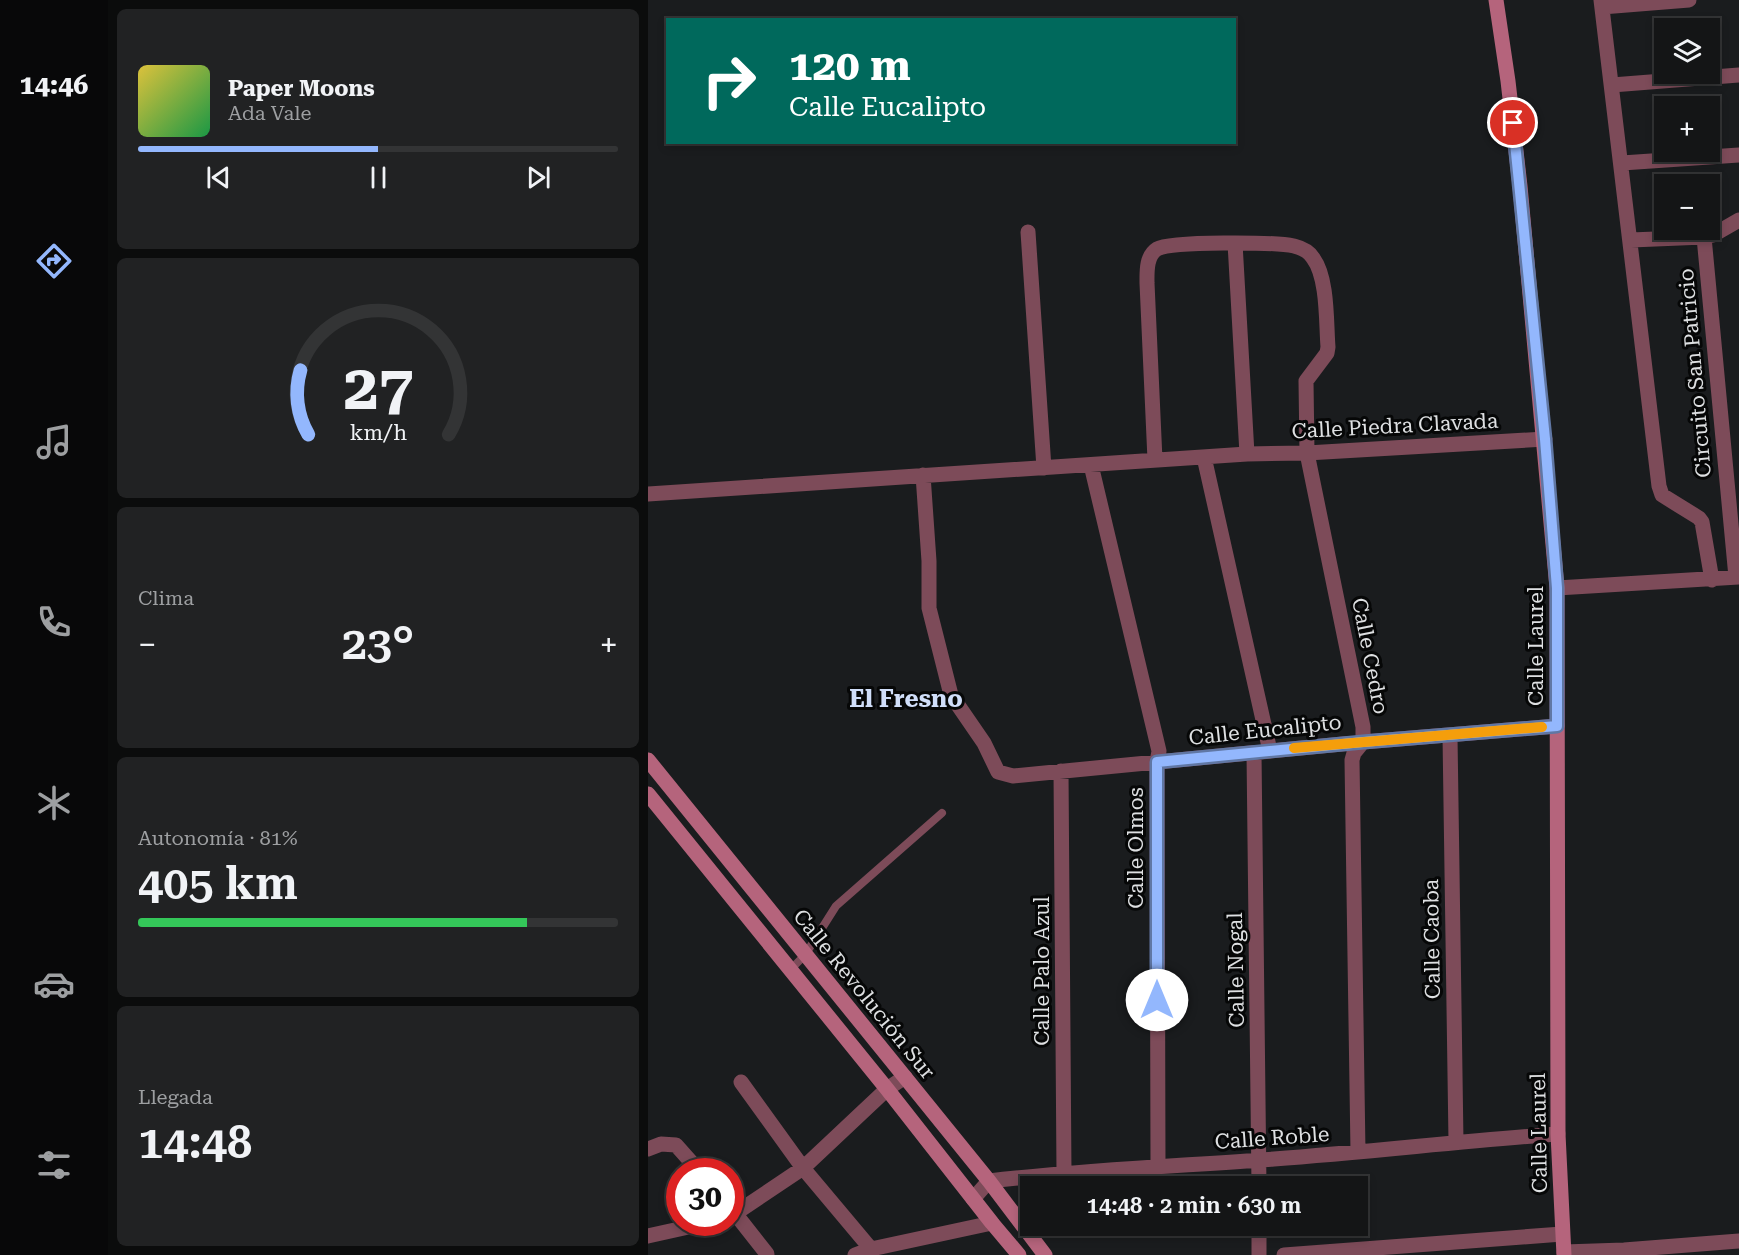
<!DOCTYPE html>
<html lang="es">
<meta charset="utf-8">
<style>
body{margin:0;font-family:"Roboto Serif",serif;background:#212223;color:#f1f3f6;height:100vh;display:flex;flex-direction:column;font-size:22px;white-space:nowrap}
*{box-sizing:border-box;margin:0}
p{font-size:20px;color:#9d9fa1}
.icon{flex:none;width:33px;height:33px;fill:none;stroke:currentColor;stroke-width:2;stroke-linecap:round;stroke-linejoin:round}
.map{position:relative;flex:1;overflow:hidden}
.sheet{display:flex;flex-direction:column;gap:9px;padding:9px;background:#0b0c0c;width:540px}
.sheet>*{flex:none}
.hud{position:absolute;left:18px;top:18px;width:570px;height:126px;border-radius:0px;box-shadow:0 3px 9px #0003,0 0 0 2px #333435;background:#00695c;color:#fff;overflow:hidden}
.buttons{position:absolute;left:1006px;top:18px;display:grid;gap:12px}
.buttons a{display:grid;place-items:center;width:66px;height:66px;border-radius:0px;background:#141516;box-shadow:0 3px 9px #0003,0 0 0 2px #333435;font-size:30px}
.speed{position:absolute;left:18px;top:1158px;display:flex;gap:12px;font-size:30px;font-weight:700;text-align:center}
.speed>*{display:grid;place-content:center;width:78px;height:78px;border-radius:50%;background:#141516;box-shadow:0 3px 9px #0003,0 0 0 2px #333435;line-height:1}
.speed .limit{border:9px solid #d22;background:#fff;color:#111}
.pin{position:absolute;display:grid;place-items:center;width:51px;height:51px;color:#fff;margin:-26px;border:3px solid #fff;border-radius:50%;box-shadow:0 2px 6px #0007}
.me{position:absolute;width:66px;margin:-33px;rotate:0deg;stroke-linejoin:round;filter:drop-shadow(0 0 4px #0008)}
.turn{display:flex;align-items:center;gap:21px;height:126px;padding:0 24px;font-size:27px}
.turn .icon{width:78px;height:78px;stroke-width:2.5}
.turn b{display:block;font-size:42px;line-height:51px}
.big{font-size:45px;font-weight:600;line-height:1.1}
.sheet .tile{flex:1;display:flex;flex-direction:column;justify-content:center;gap:9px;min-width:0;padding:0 21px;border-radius:9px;background:#212223}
.sheet .dial{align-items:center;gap:0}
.dial svg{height:156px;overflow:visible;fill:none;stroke:#333435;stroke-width:7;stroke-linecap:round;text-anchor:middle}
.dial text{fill:#f1f3f6;stroke:none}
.song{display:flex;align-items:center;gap:18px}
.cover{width:72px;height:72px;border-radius:9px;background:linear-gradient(135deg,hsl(50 70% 55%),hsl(140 70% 35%))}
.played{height:6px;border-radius:3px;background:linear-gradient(90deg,#93b7fd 50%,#333435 50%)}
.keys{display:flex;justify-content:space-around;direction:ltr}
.heat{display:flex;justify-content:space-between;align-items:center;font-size:33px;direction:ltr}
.charge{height:9px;border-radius:4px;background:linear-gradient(90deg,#34c759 81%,#333435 0)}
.trip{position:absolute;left:372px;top:1176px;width:348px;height:60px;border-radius:0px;background:#141516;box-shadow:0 3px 9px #0003,0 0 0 2px #333435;font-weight:600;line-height:60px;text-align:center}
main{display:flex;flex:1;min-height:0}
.tabs{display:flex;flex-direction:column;width:108px;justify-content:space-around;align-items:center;background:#080809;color:#9d9fa1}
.tabs .icon{width:42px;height:42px}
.tabs .active{color:#93b7fd}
.tabs b{font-size:27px;color:#f1f3f6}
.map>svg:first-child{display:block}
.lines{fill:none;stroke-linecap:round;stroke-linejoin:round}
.lane{stroke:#7d4b59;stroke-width:8}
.street{stroke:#7d4b59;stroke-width:15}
.secondary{stroke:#b5647c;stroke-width:15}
.route-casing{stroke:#6077a4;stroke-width:15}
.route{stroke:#93b7fd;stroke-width:10}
.slow{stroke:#f59e0b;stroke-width:10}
.labels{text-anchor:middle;stroke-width:6;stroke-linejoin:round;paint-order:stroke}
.street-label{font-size:21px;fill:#dee0e2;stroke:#060707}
.quarter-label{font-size:24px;font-weight:bold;fill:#d0def9;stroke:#060707}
</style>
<main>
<nav class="tabs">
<b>14:46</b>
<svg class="icon active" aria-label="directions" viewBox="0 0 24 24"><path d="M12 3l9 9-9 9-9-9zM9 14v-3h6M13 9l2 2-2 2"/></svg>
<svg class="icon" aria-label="music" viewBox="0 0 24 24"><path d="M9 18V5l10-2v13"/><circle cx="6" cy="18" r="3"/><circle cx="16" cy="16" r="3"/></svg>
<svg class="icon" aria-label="phone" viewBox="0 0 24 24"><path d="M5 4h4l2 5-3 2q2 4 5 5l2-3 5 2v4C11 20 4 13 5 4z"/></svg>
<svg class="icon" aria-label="climate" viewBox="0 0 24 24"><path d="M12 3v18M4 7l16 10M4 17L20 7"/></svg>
<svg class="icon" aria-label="car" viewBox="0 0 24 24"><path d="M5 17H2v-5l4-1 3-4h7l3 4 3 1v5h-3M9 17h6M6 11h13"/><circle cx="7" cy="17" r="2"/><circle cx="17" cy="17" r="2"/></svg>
<svg class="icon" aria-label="filters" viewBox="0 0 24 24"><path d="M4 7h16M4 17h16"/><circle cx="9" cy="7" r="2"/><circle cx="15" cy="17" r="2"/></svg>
</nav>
<section class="sheet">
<div class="tile">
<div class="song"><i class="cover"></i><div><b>Paper Moons</b><p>Ada Vale</p></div></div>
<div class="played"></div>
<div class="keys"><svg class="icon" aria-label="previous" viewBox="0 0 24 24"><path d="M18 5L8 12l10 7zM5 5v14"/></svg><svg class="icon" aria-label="pause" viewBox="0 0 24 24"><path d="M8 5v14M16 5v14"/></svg><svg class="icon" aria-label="next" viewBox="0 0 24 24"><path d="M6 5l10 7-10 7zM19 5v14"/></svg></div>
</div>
<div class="tile dial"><svg viewBox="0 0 100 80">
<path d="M14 69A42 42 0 1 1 86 69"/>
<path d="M14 69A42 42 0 0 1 10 36" stroke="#93b7fd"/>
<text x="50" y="56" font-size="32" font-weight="700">27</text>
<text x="50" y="72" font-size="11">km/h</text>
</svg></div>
<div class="tile"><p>Clima</p>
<div class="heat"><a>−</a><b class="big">23°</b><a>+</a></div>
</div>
<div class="tile"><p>Autonomía · 81%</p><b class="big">405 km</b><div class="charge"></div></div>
<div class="tile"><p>Llegada</p><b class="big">14:48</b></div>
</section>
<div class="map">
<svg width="1091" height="1255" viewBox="0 0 1091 1255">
<rect width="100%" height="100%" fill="#1a1c1e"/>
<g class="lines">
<!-- lane -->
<path class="lane" d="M 142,970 L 157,955 L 188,906 L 294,813"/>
<!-- street -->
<path class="street" d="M 953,0 L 1011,486 L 1014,495 L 1051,518 L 1054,522 L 1064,580
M 954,7 L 1041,0
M 964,85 L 1091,75
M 974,163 L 1091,155
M 380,232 L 396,468
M 1056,237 L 1088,577
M 983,240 L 1056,237 L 1065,235 L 1091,220
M 587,243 L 599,454
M 556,457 L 622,751
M 507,460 L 499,283 C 499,272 498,256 509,249 C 523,241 627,242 646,246 C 654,248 661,251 665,258 C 680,278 678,322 680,347 L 679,353 L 658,381 L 659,453 L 715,727 L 715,742 L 706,753 L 704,760 L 710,1152
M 443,465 L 511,751 L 509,762 L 510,1167
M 275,475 L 281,561 L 281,608 L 303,695 L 336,743 L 350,772 L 365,776 L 715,742 L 909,726
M 0,494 L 599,454 L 659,453 L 897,439
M 909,588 L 1091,577
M 802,736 L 808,1142
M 606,753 L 611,1186
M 413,771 L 416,1172
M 93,1082 L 155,1168 L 223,1249
M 0,1149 L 13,1144 L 28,1145 L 52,1172
M 325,1199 L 341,1181 C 435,1170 531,1166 626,1159 C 721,1152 815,1141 910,1134
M 82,1207 L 119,1254
M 82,1217 L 155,1168 L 239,1089 L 257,1077
M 0,1236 L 63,1222
M 916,1252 L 976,1250 L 1091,1241
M 207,1255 L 223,1249 L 344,1223
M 611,1255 L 611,1226
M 636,1255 L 914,1234"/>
<!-- secondary -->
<path class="secondary" d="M 848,0 L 860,81 L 872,186 L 909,588 L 910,1134 L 916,1255
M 0,760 L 341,1181 L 397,1255
M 0,794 L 239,1089 L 344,1223 L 371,1255"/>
</g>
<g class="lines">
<!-- route casing -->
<g class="route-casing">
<path id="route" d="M 509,1000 L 509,762 L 715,742 L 909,726 L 909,588 L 897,439 L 865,123"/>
</g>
<!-- route -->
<use href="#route" class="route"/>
<!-- slow -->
<path class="slow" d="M 646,748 L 894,727"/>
</g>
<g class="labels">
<!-- street labels -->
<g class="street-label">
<text transform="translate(1047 373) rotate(-95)" y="7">Circuito San Patricio</text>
<text transform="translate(747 426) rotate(-3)" y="7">Calle Piedra Clavada</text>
<text transform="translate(888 646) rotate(-90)" y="7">Calle Laurel</text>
<text transform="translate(722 656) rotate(79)" y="7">Calle Cedro</text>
<text transform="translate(617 730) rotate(-6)" y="7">Calle Eucalipto</text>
<text transform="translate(488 848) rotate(-90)" y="7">Calle Olmos</text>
<text transform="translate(784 939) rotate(-91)" y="7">Calle Caoba</text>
<text transform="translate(588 970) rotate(-91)" y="7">Calle Nogal</text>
<text transform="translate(394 971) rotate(-90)" y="7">Calle Palo Azul</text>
<text transform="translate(216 994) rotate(51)" y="7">Calle Revolución Sur</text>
<text transform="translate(891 1133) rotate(-91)" y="7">Calle Laurel</text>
<text transform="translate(624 1138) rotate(-4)" y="7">Calle Roble</text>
</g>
<!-- quarter labels -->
<g class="quarter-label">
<text x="258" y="707">El Fresno</text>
</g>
</g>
</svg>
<div class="buttons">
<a><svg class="icon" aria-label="layers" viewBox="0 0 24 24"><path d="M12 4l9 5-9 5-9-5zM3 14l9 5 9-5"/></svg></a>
<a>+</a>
<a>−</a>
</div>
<div class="speed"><div class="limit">30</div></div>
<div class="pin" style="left:865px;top:123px;background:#d93025"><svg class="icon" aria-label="arrive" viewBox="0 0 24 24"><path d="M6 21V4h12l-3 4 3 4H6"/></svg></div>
<svg class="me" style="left:509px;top:1000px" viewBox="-20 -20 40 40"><circle r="19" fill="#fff"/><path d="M0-13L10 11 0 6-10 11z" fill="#93b7fd"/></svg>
<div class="trip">14:48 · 2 min · 630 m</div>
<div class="hud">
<div class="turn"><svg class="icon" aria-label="right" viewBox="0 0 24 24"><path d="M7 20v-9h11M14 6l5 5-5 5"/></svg><div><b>120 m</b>Calle Eucalipto</div></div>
</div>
</div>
</main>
